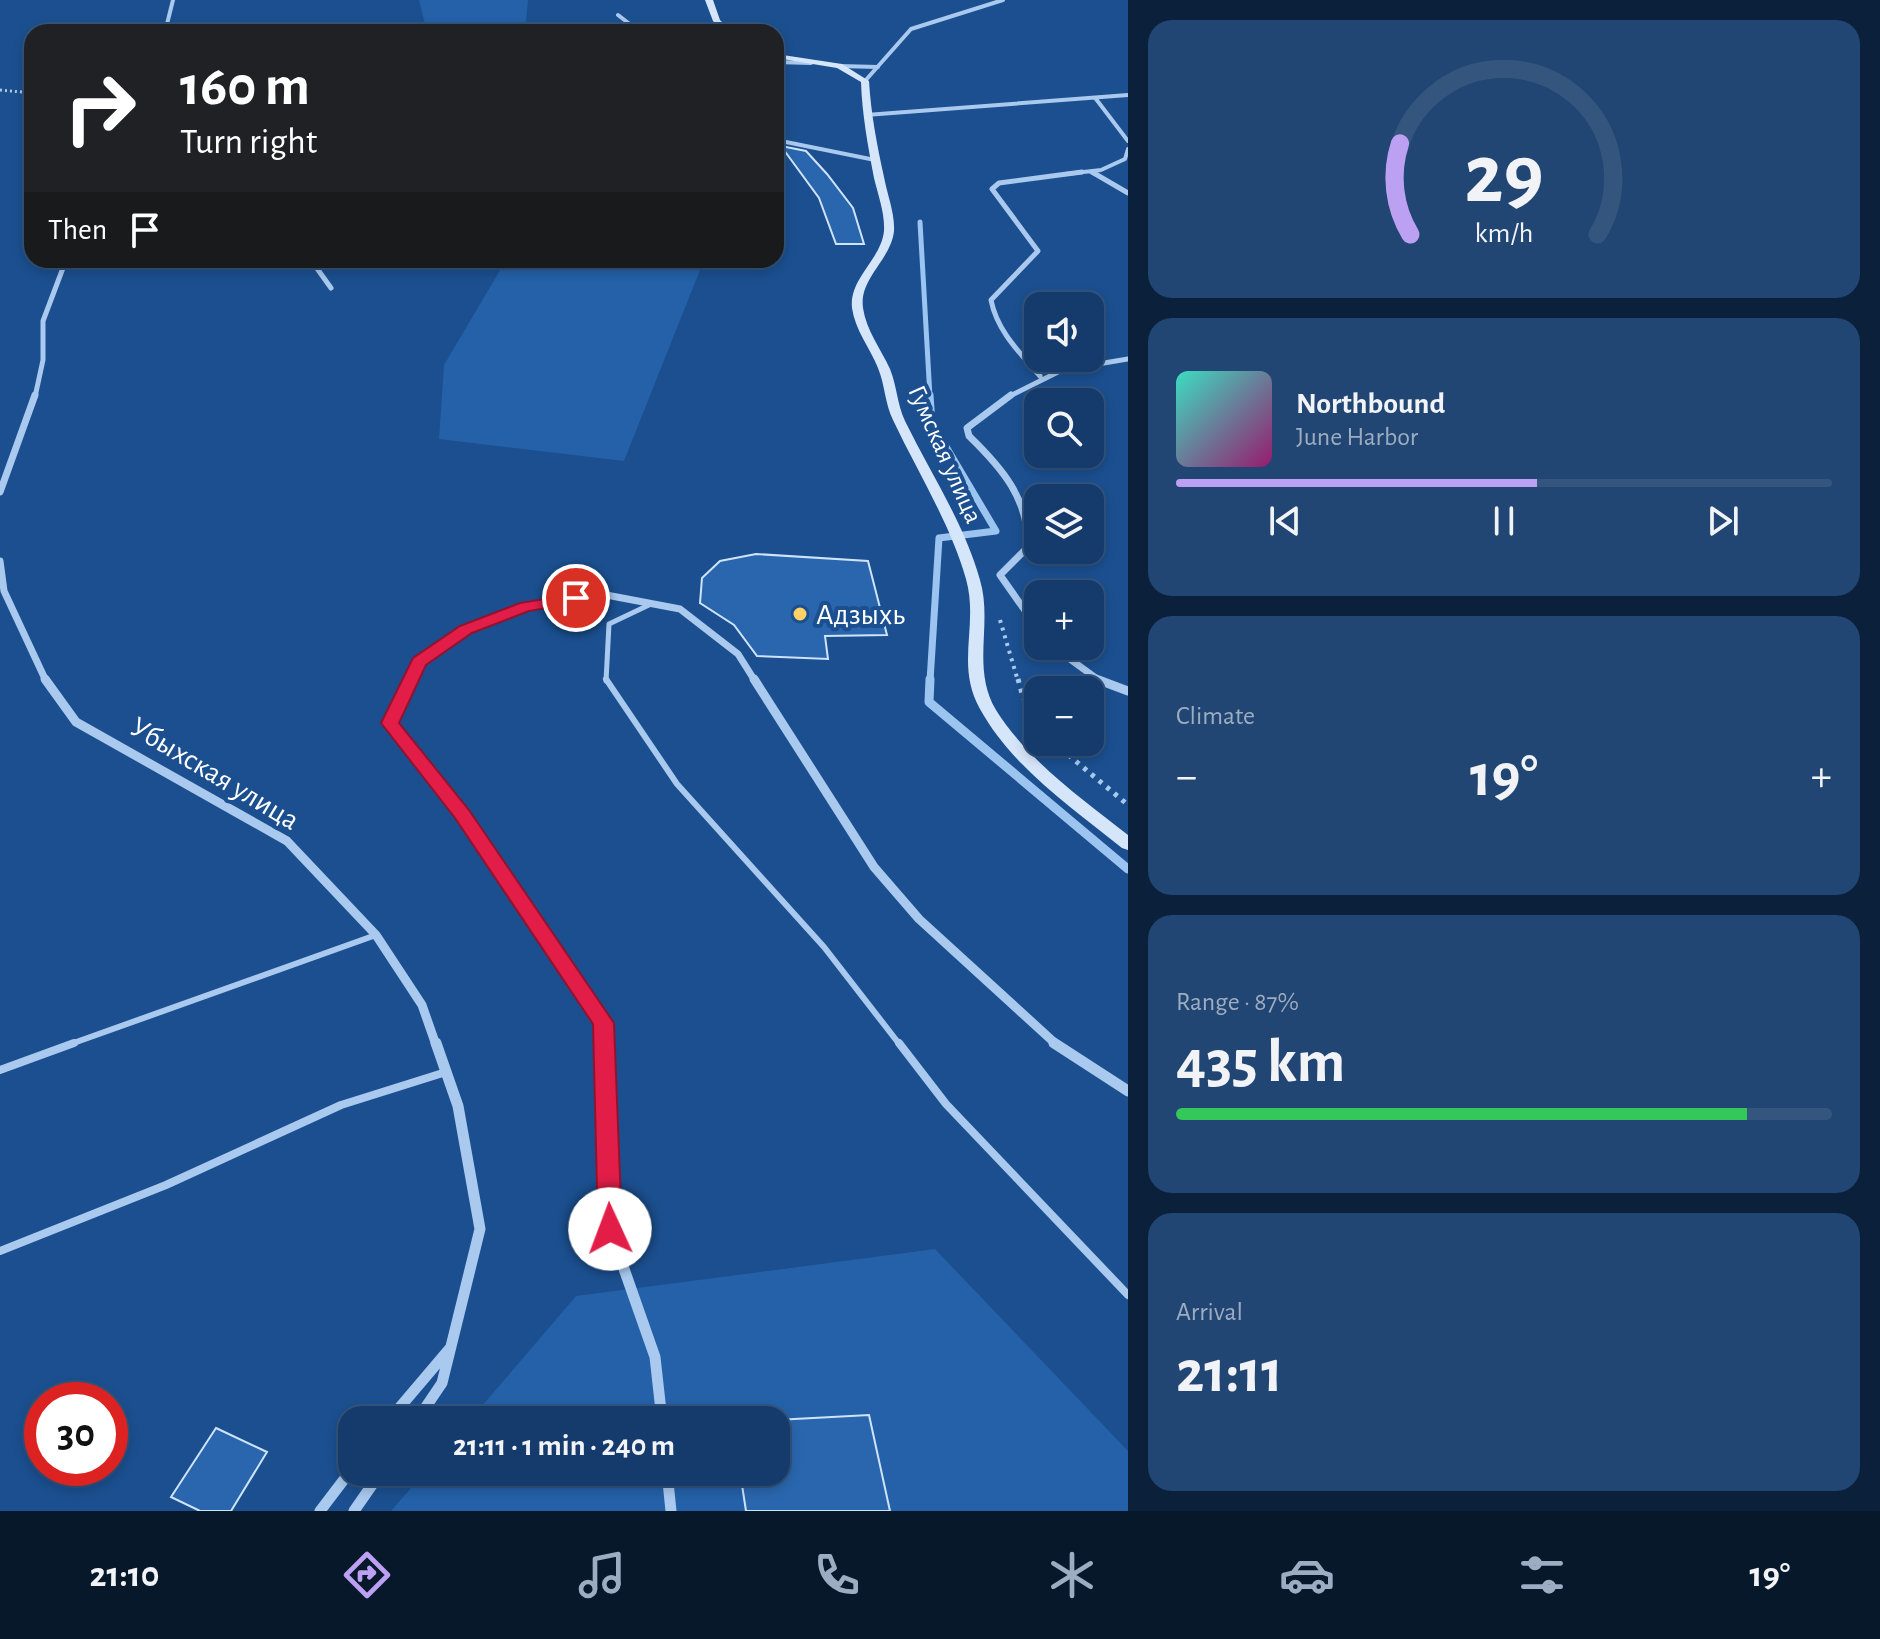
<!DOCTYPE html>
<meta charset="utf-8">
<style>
body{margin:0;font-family:"Alegreya Sans",sans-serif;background:#214673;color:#f1f3f6;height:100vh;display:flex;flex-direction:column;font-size:30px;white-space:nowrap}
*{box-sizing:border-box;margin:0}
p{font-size:26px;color:#9dadc1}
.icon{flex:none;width:44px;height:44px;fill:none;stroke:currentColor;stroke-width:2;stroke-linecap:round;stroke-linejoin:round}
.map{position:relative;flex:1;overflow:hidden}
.panel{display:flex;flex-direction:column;gap:20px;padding:20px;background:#0b203b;width:752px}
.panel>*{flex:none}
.guide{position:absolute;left:24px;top:24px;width:760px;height:244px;border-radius:24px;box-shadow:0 4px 12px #0003,0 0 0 2px #33557e;background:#202124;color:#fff;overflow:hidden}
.fabs{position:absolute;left:1024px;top:292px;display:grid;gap:16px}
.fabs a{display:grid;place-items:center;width:80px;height:80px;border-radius:16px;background:#143b6b;box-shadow:0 4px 12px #0003,0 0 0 2px #33557e;font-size:40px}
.speed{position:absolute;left:24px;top:1382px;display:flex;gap:16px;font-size:40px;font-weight:700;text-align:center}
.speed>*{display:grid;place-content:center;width:104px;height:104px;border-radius:50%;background:#143b6b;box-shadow:0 4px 12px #0003,0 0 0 2px #33557e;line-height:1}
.speed .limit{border:12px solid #d22;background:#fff;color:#111}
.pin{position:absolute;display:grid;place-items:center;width:68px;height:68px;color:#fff;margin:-34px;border:4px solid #fff;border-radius:50%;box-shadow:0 2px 8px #0007}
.me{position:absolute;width:88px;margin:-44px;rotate:358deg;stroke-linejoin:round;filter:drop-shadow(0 0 6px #0008)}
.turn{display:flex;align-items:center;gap:28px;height:168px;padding:0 24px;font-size:36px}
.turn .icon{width:104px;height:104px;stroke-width:2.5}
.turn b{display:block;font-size:56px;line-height:68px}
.then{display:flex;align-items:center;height:76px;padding:0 24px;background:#0003;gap:16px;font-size:30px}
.big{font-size:60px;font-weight:700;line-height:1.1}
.panel .tile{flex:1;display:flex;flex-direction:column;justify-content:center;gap:12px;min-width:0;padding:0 28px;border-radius:24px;background:#214673}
.panel .dial{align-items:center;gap:0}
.dial svg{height:208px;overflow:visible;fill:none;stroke:#33557e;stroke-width:7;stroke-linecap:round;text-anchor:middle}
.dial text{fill:#f1f3f6;stroke:none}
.song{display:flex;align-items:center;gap:24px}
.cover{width:96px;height:96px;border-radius:12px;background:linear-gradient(135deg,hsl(170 70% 55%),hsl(320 70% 35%))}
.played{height:8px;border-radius:4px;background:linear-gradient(90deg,#bca0f2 55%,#33557e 55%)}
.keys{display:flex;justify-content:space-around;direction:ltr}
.heat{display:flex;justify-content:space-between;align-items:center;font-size:44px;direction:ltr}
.charge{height:12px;border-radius:6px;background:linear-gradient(90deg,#34c759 87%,#33557e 0)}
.trip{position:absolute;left:338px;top:1406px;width:452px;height:80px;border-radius:24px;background:#143b6b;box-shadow:0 4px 12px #0003,0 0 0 2px #33557e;font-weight:700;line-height:80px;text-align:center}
.dock{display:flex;height:128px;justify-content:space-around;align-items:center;background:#08182b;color:#9dadc1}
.dock .icon{width:56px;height:56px}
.dock .current{color:#bca0f2}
.dock b{font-size:36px;color:#f1f3f6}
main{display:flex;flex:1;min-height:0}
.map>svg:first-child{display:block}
.green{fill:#2461a8}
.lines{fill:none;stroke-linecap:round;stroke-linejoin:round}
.stream-far2{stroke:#9cc4f0;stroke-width:5}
.stream-far1{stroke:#9cc4f0;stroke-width:7}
.stream{stroke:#9cc4f0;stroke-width:9}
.building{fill:#2a66ad;stroke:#cfe3fa;stroke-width:2}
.path-far2{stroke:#a9c9ee;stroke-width:3;stroke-dasharray:2 3;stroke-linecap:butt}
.path-far1{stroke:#a9c9ee;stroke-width:4;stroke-dasharray:3 5;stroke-linecap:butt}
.path{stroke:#a9c9ee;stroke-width:5;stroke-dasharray:4 6;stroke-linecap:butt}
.lane-far2{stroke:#a9c9ee;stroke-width:5}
.lane-far1{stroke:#a9c9ee;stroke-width:6}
.lane{stroke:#a9c9ee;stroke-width:8}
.street-far4{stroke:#a9c9ee;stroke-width:4}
.street-far3{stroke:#a9c9ee;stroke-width:5}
.street-far2{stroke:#a9c9ee;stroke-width:7}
.street-far1{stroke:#a9c9ee;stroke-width:9}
.street{stroke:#a9c9ee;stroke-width:11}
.secondary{fill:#d6e6fa;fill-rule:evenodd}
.route{fill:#e11d48;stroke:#92132f;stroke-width:2}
.poi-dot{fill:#ffd166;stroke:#1b4f8f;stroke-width:3}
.labels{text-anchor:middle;stroke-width:8;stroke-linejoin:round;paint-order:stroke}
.far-street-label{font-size:26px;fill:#fff;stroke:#1b4f8f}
.poi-label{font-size:30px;fill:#fff;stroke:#1b4f8f;text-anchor:start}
.street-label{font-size:30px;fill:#fff;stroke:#1b4f8f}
</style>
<main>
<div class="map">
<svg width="1128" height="1511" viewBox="0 0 1128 1511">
<rect width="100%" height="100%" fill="#1b4f8f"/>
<!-- green -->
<path class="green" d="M 419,0 L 528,0 L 526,21 L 531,32 L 427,32 Z
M 506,260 L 704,260 L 624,461 L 439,439 L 444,365 Z
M 935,1249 L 1128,1451 L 1128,1511 L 391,1511 L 425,1472 L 776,1472 L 776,1420 L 470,1420 L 576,1296 Z"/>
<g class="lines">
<!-- stream-far2 -->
<path class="stream-far2" d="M 920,222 L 930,397"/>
<!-- stream-far1 -->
<path class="stream-far1" d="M 930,681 L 939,538 L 996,531 L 932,423 L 930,395"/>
<!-- stream -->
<path class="stream" d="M 930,679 L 929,702 L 1128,869"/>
</g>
<!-- building -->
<path class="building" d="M 781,146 L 806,151 L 827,174 L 853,208 L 864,244 L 836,244 L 819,198 Z
M 756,554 L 868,561 L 887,635 L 825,636 L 828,659 L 757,656 L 734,625 L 700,603 L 702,578 L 720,561 Z
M 869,1415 L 890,1511 L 746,1511 L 740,1472 L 776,1472 L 776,1420 Z
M 216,1428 L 267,1452 L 231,1511 L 200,1511 L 171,1497 Z"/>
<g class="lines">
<!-- path-far2 -->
<path class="path-far2" d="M 0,90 L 32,93"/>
<!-- path-far1 -->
<path class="path-far1" d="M 1000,620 L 1018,681"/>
<!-- path -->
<path class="path" d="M 1018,679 L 1023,697 L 1038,722
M 1053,742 L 1128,805"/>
<!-- lane-far2 -->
<path class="lane-far2" d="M 606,681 L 609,624 L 651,604"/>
<!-- lane-far1 -->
<path class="lane-far1" d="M 606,679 L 677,784 L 824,947 L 900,1045
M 68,1045 L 376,935"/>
<!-- lane -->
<path class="lane" d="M 899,1043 L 946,1104 L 1128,1295
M 0,1070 L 74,1043
M 0,1251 L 166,1185 L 341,1105 L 446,1072"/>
<!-- street-far4 -->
<path class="street-far4" d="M 618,15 L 640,32
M 165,32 L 173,0
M 776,62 L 811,63
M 839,66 L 878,67
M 865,81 L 911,29 L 1003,0
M 1096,99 L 1128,141
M 866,115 L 1128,95
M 776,140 L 875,160
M 1091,172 L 1095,174
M 1066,174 L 1101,170 L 1125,159 L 1128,149"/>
<!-- street-far3 -->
<path class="street-far3" d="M 1092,172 L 1128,193
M 311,260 L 331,288
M 1040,376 C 1020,353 997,331 991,300 L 1038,251 L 992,189 L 999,183 L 1082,172
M 35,397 L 43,360 L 43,321 L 66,260
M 1008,397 L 1062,370 L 1128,359"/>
<!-- street-far2 -->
<path class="street-far2" d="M 1011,395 L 967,428 L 969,436 C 1002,468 1029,499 1028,547 L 1000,575 L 1038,629
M 0,492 L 35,395
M 0,561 L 4,591 L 46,681
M 1052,646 L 1100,681
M 410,681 L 419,662 L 466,630 L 525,607 L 601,594 L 680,609 L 738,654 L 755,681"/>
<!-- street-far1 -->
<path class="street-far1" d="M 45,679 L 76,722 L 287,841 L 376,935 L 422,1005 L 436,1045
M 411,679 L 390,723 L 462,814 L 603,1023 L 604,1045
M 754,679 L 874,867 L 919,919 L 1057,1045
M 1096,679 L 1128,691"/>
<!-- street -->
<path class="street" d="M 604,1043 L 610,1229 L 655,1357 L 662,1420
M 1054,1043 L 1128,1091
M 389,1420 L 451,1347
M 417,1420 L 442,1383 L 480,1229 L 458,1106 L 436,1043
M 667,1472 L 671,1511
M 320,1511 L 352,1469
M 354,1511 L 381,1472"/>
<!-- secondary -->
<path class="secondary" d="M 705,0 L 713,0 L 720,20 L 732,32 L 724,32 L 713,21 Z
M 776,54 L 842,64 L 869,81 C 871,114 877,145 884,177 C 887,194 895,213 894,231 C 891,260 859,278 863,308 C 866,330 881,349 890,369 C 897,386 897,404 905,421 C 931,474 964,523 980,580 C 993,624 971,668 996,710 C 1028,761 1082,799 1128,835 L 1128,850 L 1122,848 C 1072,808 1012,767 980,709 C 955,665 979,625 966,579 C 950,523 918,473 893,420 C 885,404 885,385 878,368 C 870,348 855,330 852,308 C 849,278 881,260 884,231 C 885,213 878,195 874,178 C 868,146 862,114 861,82 L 837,68 L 776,58 Z"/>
</g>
<!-- route -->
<path class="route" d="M 576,594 L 584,598 L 581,602 L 529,611 L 472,633 L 426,665 L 399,723 L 469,810 L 614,1023 L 622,1229 L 619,1236 L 610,1239 L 601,1236 L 598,1229 L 593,1024 L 455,818 L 381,723 L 413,658 L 460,626 L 520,603 Z"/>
<!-- markers -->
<circle class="poi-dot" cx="800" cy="614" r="8"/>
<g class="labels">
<!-- far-street labels -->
<g class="far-street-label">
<text transform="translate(946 454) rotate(66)" y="9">Гумская улица</text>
</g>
<!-- poi labels -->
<g class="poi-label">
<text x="816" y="624">Адзыхь</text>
</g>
<!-- street labels -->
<g class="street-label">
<text transform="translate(215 773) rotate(31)" y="10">Убыхская улица</text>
</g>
</g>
</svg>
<div class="fabs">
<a><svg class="icon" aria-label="sound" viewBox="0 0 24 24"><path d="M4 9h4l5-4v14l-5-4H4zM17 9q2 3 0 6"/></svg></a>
<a><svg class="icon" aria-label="search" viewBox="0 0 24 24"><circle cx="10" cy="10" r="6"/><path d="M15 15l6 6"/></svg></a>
<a><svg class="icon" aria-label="layers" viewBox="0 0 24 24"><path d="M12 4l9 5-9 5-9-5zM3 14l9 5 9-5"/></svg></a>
<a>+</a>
<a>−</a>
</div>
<div class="speed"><div class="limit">30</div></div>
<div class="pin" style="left:576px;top:598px;background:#d93025"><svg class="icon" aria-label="arrive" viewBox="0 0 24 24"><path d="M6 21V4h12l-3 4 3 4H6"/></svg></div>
<svg class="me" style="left:610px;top:1229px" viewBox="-20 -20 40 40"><circle r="19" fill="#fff"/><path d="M0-13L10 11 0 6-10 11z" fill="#e11d48"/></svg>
<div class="trip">21:11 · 1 min · 240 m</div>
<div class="guide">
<div class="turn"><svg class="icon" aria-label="right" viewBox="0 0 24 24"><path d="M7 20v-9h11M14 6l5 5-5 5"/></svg><div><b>160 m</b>Turn right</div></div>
<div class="then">Then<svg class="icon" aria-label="arrive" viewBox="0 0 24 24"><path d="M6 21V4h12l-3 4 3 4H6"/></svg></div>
</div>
</div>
<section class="panel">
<div class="tile dial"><svg viewBox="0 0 100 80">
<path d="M14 69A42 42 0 1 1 86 69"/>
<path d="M14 69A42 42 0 0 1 10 34" stroke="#bca0f2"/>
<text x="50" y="56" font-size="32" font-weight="700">29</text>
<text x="50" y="72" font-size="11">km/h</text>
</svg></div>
<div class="tile">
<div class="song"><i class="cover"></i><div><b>Northbound</b><p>June Harbor</p></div></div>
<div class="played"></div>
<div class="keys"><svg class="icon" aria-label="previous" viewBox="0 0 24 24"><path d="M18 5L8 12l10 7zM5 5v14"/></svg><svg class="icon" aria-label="pause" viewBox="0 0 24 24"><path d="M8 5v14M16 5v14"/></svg><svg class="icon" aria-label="next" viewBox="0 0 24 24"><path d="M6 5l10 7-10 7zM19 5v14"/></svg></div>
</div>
<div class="tile"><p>Climate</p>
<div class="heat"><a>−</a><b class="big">19°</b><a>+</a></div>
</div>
<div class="tile"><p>Range · 87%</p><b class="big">435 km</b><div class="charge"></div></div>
<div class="tile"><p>Arrival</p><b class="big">21:11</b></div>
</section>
</main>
<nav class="dock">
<b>21:10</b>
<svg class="icon current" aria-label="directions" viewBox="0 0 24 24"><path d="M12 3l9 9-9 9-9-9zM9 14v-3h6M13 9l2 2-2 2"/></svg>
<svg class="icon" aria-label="music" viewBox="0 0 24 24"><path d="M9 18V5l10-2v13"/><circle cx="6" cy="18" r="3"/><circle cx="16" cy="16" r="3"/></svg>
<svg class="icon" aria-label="phone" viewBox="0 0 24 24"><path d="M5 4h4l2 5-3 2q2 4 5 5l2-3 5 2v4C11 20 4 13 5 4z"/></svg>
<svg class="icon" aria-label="climate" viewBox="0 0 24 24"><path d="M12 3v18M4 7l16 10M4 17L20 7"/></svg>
<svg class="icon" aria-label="car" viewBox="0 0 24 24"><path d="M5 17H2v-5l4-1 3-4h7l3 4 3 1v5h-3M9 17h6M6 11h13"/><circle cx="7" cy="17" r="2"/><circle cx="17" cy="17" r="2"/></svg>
<svg class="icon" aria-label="filters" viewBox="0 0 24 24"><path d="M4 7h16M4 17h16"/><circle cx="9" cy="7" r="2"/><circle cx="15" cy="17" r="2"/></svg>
<b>19°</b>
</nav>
